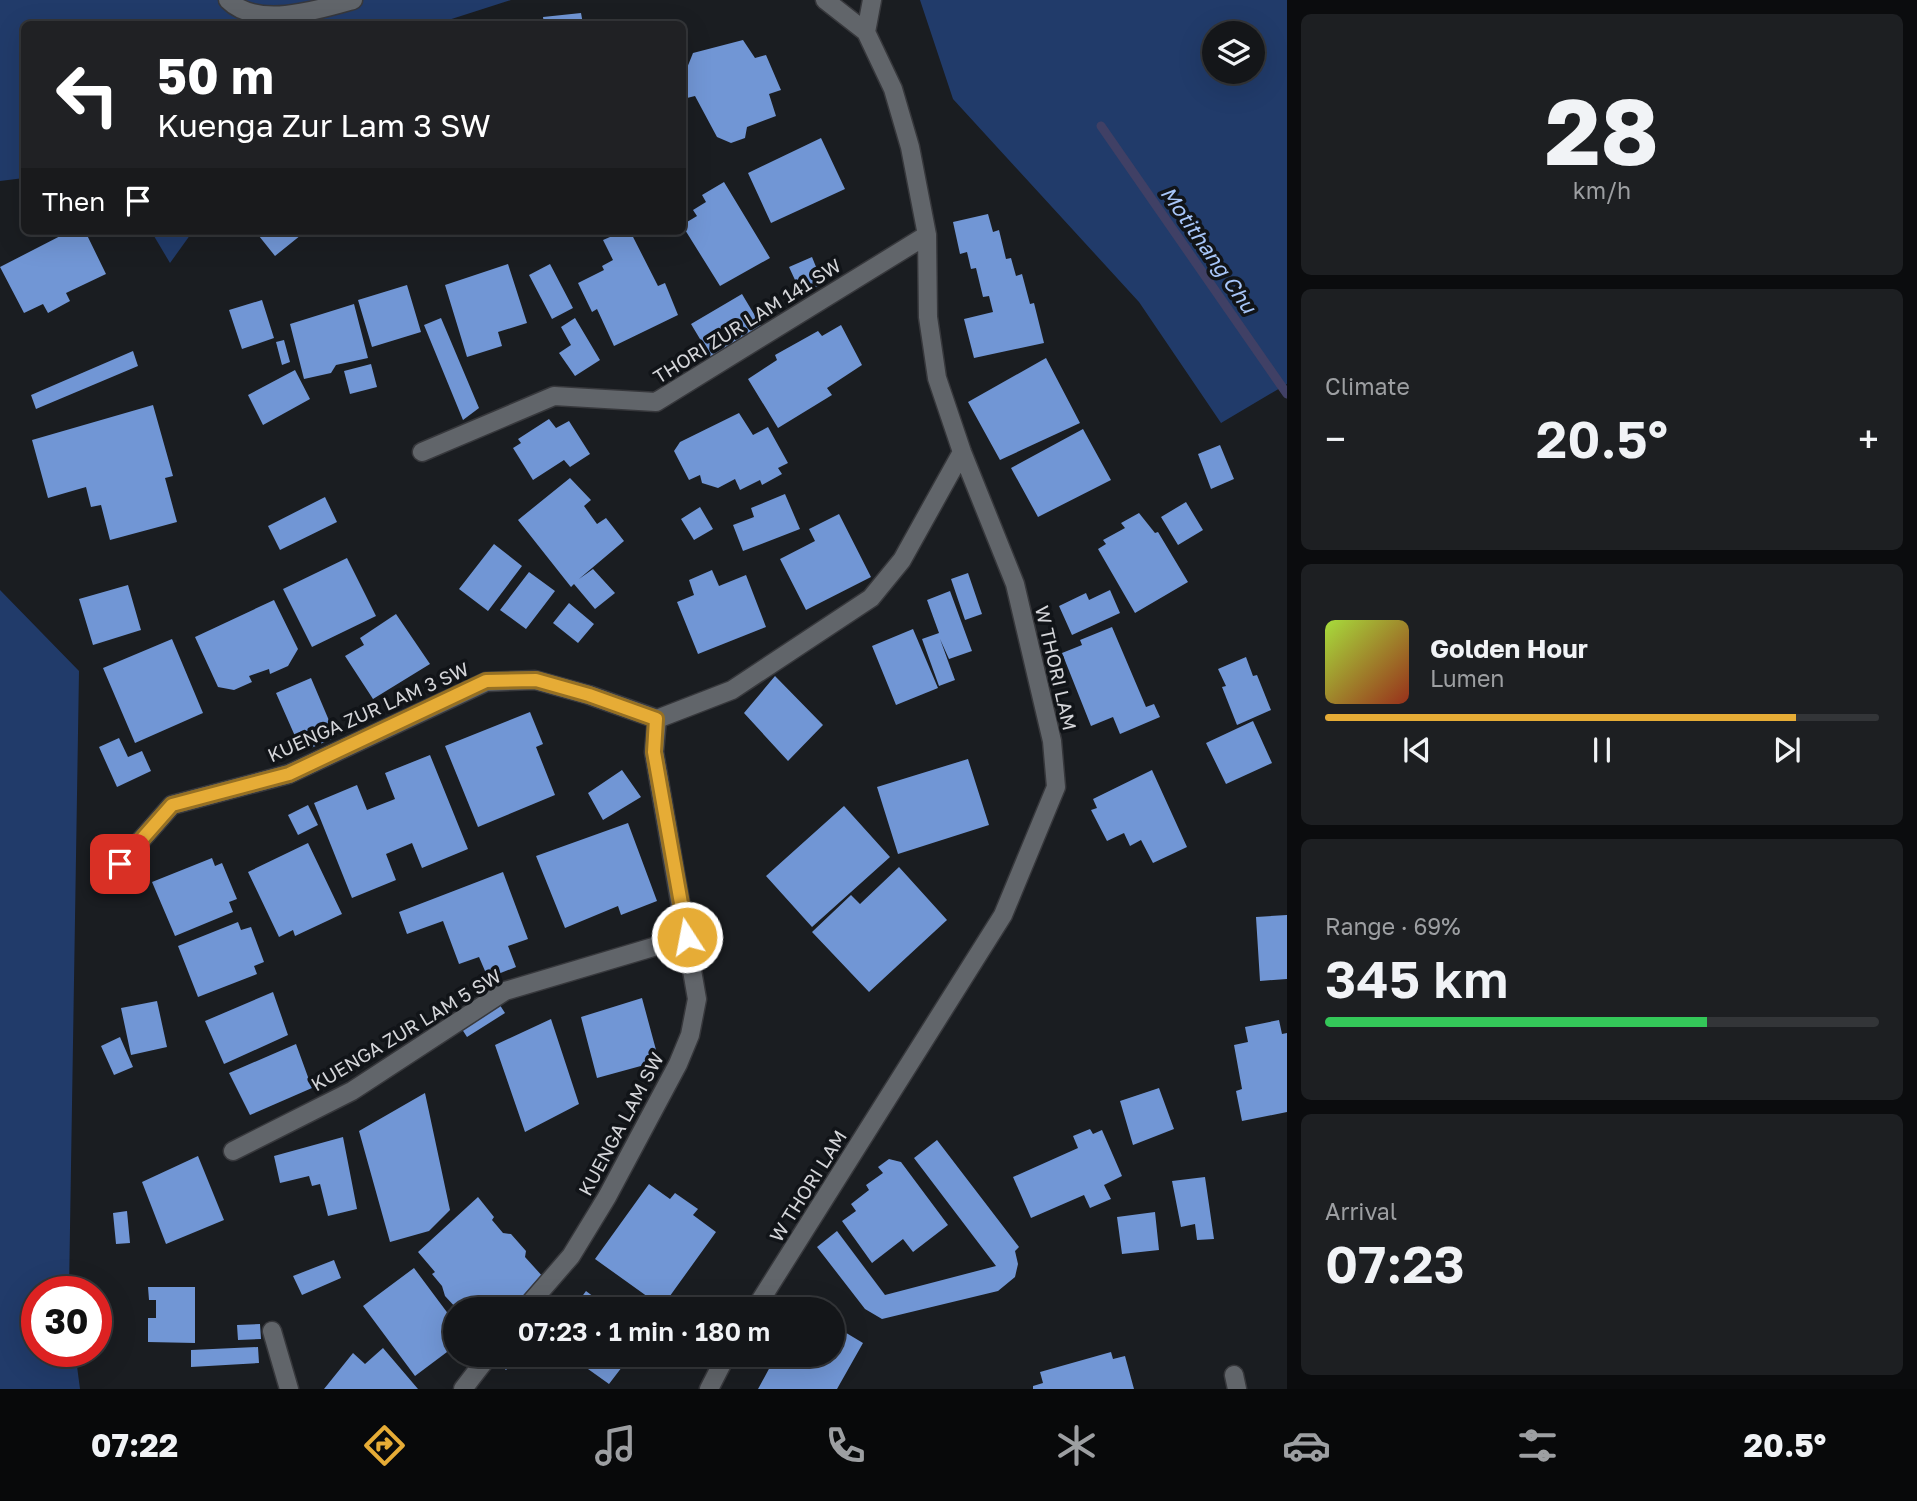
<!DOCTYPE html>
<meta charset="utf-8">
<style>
body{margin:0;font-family:"Golos Text",sans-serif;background:#1d1f22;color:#f1f3f6;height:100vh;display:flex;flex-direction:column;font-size:26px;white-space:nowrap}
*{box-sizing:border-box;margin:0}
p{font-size:23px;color:#9d9fa2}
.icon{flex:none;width:38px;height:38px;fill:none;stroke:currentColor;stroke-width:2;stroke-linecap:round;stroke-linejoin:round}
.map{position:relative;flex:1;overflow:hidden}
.drawer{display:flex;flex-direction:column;gap:14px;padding:14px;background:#0b0c0e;width:630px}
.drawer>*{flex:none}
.banner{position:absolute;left:21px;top:21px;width:665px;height:214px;border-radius:10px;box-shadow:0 7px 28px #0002,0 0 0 2px #333538;background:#202124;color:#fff;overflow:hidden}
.controls{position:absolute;left:1202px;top:21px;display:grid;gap:14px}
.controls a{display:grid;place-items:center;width:63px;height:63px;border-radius:50%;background:#141619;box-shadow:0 7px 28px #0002,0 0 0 2px #333538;font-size:35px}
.speed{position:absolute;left:21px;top:1276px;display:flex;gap:14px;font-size:35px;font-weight:700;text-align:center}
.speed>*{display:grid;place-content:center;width:91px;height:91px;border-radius:50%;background:#141619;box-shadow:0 7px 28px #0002,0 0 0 2px #333538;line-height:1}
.speed .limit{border:10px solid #d22;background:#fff;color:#111}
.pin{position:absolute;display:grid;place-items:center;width:60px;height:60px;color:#fff;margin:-30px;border-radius:14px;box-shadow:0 4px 10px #0006}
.me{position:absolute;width:77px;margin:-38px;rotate:349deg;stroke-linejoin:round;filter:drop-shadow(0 0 5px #0008)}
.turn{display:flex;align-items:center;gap:24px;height:147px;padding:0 21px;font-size:32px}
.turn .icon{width:91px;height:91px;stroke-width:2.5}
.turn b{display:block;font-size:49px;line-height:60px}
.then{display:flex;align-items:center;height:66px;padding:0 21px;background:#0003;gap:14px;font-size:26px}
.big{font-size:52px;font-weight:600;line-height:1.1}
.drawer .widget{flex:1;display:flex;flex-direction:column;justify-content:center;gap:10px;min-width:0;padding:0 24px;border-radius:10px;background:#1d1f22}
.drawer .dial{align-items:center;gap:0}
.dial b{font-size:91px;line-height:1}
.song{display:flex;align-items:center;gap:21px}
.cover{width:84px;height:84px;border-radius:10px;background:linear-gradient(135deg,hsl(80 70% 55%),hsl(10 70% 35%))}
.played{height:7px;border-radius:4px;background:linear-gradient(90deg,#e6ac36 85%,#333538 85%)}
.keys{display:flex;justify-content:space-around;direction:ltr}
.heat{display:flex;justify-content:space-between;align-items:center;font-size:38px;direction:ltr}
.charge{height:10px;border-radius:5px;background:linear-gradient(90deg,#34c759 69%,#333538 0)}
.trip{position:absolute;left:443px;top:1297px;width:402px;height:70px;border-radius:35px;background:#141619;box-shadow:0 7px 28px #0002,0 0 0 2px #333538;font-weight:600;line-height:70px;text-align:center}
.dock{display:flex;height:112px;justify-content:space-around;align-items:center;background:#08090a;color:#9d9fa2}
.dock .icon{width:49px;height:49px}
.dock .current{color:#e6ac36}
.dock b{font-size:32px;color:#f1f3f6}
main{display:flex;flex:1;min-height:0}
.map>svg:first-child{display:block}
.green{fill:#213b6a;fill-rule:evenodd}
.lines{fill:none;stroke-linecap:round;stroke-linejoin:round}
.stream{stroke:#404065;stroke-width:9}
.building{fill:#7196d5}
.minor-casing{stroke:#37383c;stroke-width:21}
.minor{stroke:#61656a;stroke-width:18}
.route-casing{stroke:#967023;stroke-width:18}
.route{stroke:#e6ac36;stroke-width:12}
.labels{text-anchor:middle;stroke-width:7;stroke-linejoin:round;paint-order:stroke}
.street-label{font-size:19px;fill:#d4d5d9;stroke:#111418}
.water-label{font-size:21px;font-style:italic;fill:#a8c6f9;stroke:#111418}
</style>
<main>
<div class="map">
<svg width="1287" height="1389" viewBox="0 0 1287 1389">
<rect width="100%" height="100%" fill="#1a1d21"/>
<!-- green -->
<path class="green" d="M 0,0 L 511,0 L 436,24 L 24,24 L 24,178 L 0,181 Z
M 920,0 L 1287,0 L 1287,384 L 1221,423 L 1139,302 L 953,99 ZM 1253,33 L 1253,72 L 1214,72 L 1214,33 Z
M 151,231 L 193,231 L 170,263 Z
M 0,590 L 79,671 L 69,1291 L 37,1292 L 37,1351 L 75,1351 L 80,1389 L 0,1389 Z"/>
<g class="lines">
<!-- stream -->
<path class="stream" d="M 1101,126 L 1287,394"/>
</g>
<!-- building -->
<path class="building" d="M 581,13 L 583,24 L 544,24 L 543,17 Z
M 743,40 L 755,58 L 766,55 L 781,90 L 769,94 L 776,116 L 747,127 L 745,138 L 731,143 L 717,137 L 695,96 L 687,98 L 682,71 L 687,68 L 693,53 Z
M 821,138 L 845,189 L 771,223 L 748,173 Z
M 724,182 L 770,258 L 720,286 L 682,225 L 697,216 L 693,210 L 706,202 L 702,195 Z
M 988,214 L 993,232 L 999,230 L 1006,259 L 1011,258 L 1016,276 L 1022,274 L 1030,304 L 1034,303 L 1044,343 L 974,358 L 964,319 L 993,312 L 989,296 L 983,297 L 976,268 L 971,269 L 967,252 L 960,254 L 953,222 Z
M 70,231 L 85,231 L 106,274 L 66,293 L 70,301 L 48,313 L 43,304 L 24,313 L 0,267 Z
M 255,231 L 306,231 L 275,256 Z
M 624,231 L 630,231 L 658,286 L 665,283 L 678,315 L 614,346 L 597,309 L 592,312 L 578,283 L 604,270 L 602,266 L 613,260 L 603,240 Z
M 812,257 L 823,284 L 801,293 L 789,267 Z
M 508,264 L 527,323 L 498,332 L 502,346 L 467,357 L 445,285 Z
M 550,264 L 573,308 L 552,319 L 529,275 Z
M 407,285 L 421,332 L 372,347 L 358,300 Z
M 742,294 L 766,334 L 715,364 L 691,324 Z
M 262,300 L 274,338 L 242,349 L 229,310 Z
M 354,304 L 368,358 L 336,365 L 331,373 L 304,379 L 290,324 Z
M 441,318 L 479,408 L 463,420 L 424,325 Z
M 575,318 L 600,360 L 575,376 L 559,353 L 571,345 L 561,327 Z
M 841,325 L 862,365 L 827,388 L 832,395 L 778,428 L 748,379 L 777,360 L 775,355 L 818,331 L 822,336 Z
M 284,340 L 290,362 L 282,365 L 276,342 Z
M 133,351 L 138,366 L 36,409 L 31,395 Z
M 1046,358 L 1080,423 L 1000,460 L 968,402 Z
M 371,364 L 377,387 L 350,394 L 344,371 Z
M 295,370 L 310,399 L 263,425 L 248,395 Z
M 153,405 L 173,476 L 165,478 L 177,522 L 110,540 L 101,505 L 91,507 L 86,487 L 48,498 L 32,440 Z
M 739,413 L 753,435 L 768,427 L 788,463 L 778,468 L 782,474 L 762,485 L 760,480 L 740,490 L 735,479 L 718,488 L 702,483 L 700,475 L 689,480 L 674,451 L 680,442 Z
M 549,419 L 556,428 L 569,421 L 590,454 L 570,467 L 564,460 L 533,480 L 513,448 L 521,443 L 518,439 Z
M 1083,429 L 1111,480 L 1038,517 L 1011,468 Z
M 1220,445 L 1234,479 L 1211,489 L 1198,454 Z
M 570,478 L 591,500 L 584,506 L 597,524 L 606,518 L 624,541 L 579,579 L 593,569 L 615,593 L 595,609 L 574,584 L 571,587 L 518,520 Z
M 785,494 L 800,529 L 743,551 L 733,525 L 754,517 L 751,508 Z
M 325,497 L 337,522 L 280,550 L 268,526 Z
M 1186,502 L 1203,530 L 1178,545 L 1161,517 Z
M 700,507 L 713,529 L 694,540 L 681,519 Z
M 1139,513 L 1155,533 L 1158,532 L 1188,582 L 1135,613 L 1098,549 L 1106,544 L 1103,540 L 1125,528 L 1121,523 Z
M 839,514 L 871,577 L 806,610 L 780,559 L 815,541 L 809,529 Z
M 494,544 L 522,566 L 488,611 L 459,589 Z
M 347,558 L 376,616 L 312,647 L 283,589 Z
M 712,570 L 719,586 L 746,575 L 766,627 L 698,654 L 677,602 L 694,595 L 689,580 Z
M 529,572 L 555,591 L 526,629 L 500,610 Z
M 968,573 L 982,614 L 965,620 L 951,579 Z
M 128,585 L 141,630 L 93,645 L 79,599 Z
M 1110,590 L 1120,613 L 1072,635 L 1059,606 L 1086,593 L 1089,600 Z
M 950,591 L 972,651 L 949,659 L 940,639 L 955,680 L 939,686 L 922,639 L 939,633 L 927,600 Z
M 274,600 L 298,649 L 288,666 L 270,674 L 269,669 L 249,676 L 252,682 L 234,690 L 218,687 L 195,637 Z
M 569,603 L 594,624 L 578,643 L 553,623 Z
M 396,614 L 430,664 L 373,699 L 345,656 L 364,645 L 360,638 Z
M 1112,627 L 1146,707 L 1154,704 L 1160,717 L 1120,734 L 1113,717 L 1091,726 L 1062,653 L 1082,645 L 1080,640 Z
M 913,629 L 938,688 L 896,705 L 872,646 Z
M 172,639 L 203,713 L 135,743 L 103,668 Z
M 1246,657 L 1253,676 L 1257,675 L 1271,710 L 1237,725 L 1222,687 L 1226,686 L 1218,669 Z
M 775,676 L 823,725 L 788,761 L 744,713 Z
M 311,678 L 336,737 L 302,752 L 276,693 Z
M 530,712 L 543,744 L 536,747 L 555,795 L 478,827 L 445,746 Z
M 1253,721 L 1272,763 L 1226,784 L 1206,743 Z
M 119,738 L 128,757 L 142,751 L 151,771 L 117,787 L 99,747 Z
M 430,755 L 468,849 L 422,868 L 412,843 L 386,854 L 396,880 L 352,898 L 314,803 L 357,785 L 367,810 L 395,799 L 385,773 Z
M 968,759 L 989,825 L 898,854 L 877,787 Z
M 622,770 L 641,797 L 603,820 L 588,793 Z
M 1152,770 L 1187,847 L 1153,863 L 1141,840 L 1130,846 L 1124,833 L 1107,841 L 1091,810 L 1097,808 L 1093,799 Z
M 308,805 L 318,825 L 298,835 L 288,815 Z
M 844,806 L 890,857 L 812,927 L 766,876 Z
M 628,823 L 657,901 L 621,915 L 618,906 L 565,928 L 536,856 Z
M 308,843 L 342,914 L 295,936 L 293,930 L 279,937 L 248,872 Z
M 212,858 L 215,866 L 222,863 L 237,899 L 229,902 L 233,912 L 175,936 L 152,882 Z
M 899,867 L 947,920 L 869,992 L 812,932 L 851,895 L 860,904 Z
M 503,872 L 528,939 L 508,946 L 516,967 L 488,978 L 479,957 L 459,964 L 443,921 L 407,934 L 399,912 Z
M 1287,915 L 1287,979 L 1260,981 L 1256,917 Z
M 238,922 L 241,930 L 251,927 L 264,962 L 254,966 L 257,974 L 198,997 L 178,946 Z
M 273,992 L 288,1035 L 224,1064 L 205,1021 Z
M 642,998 L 659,1061 L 597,1078 L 581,1017 Z
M 496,999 L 505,1013 L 467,1037 L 458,1023 Z
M 157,1001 L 167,1047 L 131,1055 L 121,1008 Z
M 551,1019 L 579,1104 L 525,1132 L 495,1045 Z
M 1279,1020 L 1282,1034 L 1287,1033 L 1287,1112 L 1242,1121 L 1236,1091 L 1242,1089 L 1234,1045 L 1248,1042 L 1245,1027 Z
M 120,1037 L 133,1067 L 114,1075 L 101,1046 Z
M 296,1044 L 312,1088 L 250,1115 L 229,1073 Z
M 1159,1088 L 1174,1129 L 1133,1145 L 1120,1101 Z
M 425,1093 L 450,1210 L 429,1231 L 390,1242 L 359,1131 Z
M 1090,1129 L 1093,1134 L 1102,1130 L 1122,1176 L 1104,1185 L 1111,1199 L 1090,1208 L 1084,1195 L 1031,1218 L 1013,1177 L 1078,1148 L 1073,1136 Z
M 343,1137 L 357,1209 L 328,1216 L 320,1184 L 312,1186 L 309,1176 L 280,1183 L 274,1156 Z
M 937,1140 L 1019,1247 L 1015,1251 L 1018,1264 L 1015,1277 L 998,1291 L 882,1319 L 865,1309 L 817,1247 L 837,1231 L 885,1295 L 996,1266 L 914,1158 Z
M 198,1156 L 224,1220 L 166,1244 L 142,1182 Z
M 889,1159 L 901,1162 L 948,1225 L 913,1252 L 903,1239 L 872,1263 L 842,1221 L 856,1211 L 851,1204 L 869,1190 L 866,1185 L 883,1173 L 878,1167 Z
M 1205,1177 L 1214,1239 L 1197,1240 L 1195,1224 L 1181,1227 L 1172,1181 Z
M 649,1184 L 670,1199 L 675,1193 L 698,1209 L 693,1215 L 716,1232 L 662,1307 L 595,1259 Z
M 478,1197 L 494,1217 L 492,1220 L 503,1233 L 511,1234 L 526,1251 L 525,1257 L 544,1278 L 513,1309 L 457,1309 L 445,1296 L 442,1286 L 432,1274 L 435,1272 L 418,1252 Z
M 127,1211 L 130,1243 L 116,1244 L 113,1213 Z
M 1155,1212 L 1159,1250 L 1122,1254 L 1117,1217 Z
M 334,1260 L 341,1278 L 302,1295 L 293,1276 Z
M 414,1268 L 455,1323 L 455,1346 L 415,1376 L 363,1306 Z
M 148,1287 L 195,1287 L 195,1343 L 148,1342 L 148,1318 L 156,1318 L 156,1300 L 149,1300 Z
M 586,1291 L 610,1309 L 573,1309 Z
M 260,1324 L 261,1339 L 238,1340 L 237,1325 Z
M 833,1325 L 863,1343 L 837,1389 L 758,1389 L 777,1354 L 833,1354 Z
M 258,1347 L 259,1363 L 191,1367 L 191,1350 Z
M 383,1348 L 418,1389 L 324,1389 L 353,1353 L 365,1364 Z
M 1111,1352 L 1113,1359 L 1125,1356 L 1134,1389 L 1033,1389 L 1033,1386 L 1043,1383 L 1040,1372 Z
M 499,1354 L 522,1354 L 506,1370 L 494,1359 Z
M 567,1354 L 632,1354 L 609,1384 Z"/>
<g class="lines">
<!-- minor casing -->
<g class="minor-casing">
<path id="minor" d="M 228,0 C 257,29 318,10 353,0
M 866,32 L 872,0
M 422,452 L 554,396 L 656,402 L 927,235
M 657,719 L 732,690 L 871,598 L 902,560 L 962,452
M 120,864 L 172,805 L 289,774 L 486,682 L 535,680 L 589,695 L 657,719
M 233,1151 L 352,1091 L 505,991 L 687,937
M 525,1309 L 571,1256 L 607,1197 L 678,1064 L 690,1035 L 697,999 L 654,752 L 657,719
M 755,1309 L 1003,915 L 1056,787 L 1052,741 L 1015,584 L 962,452 L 937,378 L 928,317 L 927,235 L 910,147 L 893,89 L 866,32 L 825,0
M 272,1331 L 289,1389
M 1234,1375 L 1237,1389
M 463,1389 L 490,1354
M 709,1389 L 727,1354"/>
</g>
<!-- minor -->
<use href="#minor" class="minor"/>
</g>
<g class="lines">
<!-- route casing -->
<g class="route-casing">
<path id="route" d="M 120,864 L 172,805 L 289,774 L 486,681 L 536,680 L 589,695 L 656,719 L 654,752 L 687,937"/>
</g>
<!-- route -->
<use href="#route" class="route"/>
</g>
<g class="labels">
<!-- street labels -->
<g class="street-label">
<text transform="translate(747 321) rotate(-32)" y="7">THORI ZUR LAM 141 SW</text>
<text transform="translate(1056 668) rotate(77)" y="7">W THORI LAM</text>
<text transform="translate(368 712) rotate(-24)" y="7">KUENGA ZUR LAM 3 SW</text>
<text transform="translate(406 1030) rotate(-31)" y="7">KUENGA ZUR LAM 5 SW</text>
<text transform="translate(621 1124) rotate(-62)" y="7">KUENGA LAM SW</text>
<text transform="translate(808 1186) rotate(-58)" y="7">W THORI LAM</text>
</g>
<!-- water labels -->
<g class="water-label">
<text transform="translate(1208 250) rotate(55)" y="7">Motithang Chu</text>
</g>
</g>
</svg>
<div class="controls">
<a><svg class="icon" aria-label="layers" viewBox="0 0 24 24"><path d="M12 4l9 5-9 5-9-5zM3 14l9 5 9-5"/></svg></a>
</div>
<div class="speed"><div class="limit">30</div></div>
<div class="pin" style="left:120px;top:864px;background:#d93025"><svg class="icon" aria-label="arrive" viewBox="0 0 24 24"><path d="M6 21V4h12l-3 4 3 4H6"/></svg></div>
<svg class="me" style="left:687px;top:937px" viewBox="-20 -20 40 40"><circle r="17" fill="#e6ac36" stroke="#fff" stroke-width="3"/><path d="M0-11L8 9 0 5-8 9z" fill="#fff"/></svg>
<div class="trip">07:23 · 1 min · 180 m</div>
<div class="banner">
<div class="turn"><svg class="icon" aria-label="left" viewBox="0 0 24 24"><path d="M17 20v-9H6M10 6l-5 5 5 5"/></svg><div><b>50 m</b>Kuenga Zur Lam 3 SW</div></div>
<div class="then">Then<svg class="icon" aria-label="arrive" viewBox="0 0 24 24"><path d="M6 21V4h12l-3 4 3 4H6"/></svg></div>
</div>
</div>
<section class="drawer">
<div class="widget dial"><b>28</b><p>km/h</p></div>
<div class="widget"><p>Climate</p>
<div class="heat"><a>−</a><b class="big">20.5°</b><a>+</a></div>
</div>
<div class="widget">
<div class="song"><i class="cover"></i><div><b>Golden Hour</b><p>Lumen</p></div></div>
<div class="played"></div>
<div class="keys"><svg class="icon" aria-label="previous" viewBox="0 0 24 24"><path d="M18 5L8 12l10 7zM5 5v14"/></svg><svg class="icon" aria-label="pause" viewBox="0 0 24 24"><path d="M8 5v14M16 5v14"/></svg><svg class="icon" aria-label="next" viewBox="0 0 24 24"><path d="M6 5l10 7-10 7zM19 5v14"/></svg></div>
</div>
<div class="widget"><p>Range · 69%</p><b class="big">345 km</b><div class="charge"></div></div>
<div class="widget"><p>Arrival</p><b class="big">07:23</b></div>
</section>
</main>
<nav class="dock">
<b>07:22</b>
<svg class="icon current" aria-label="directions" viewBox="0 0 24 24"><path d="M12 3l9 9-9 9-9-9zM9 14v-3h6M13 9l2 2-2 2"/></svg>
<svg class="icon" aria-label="music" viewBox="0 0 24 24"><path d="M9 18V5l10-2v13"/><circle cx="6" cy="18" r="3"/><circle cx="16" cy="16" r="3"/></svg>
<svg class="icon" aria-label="phone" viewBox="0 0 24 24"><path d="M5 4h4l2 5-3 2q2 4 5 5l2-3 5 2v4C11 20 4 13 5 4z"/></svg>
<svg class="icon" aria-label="climate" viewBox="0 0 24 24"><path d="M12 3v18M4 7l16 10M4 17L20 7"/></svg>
<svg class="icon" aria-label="car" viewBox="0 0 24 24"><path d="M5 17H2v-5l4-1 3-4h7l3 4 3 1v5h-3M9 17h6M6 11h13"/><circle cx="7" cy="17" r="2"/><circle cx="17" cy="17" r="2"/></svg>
<svg class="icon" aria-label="filters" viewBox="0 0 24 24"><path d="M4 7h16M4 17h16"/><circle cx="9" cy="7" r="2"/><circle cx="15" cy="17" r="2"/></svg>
<b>20.5°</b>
</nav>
